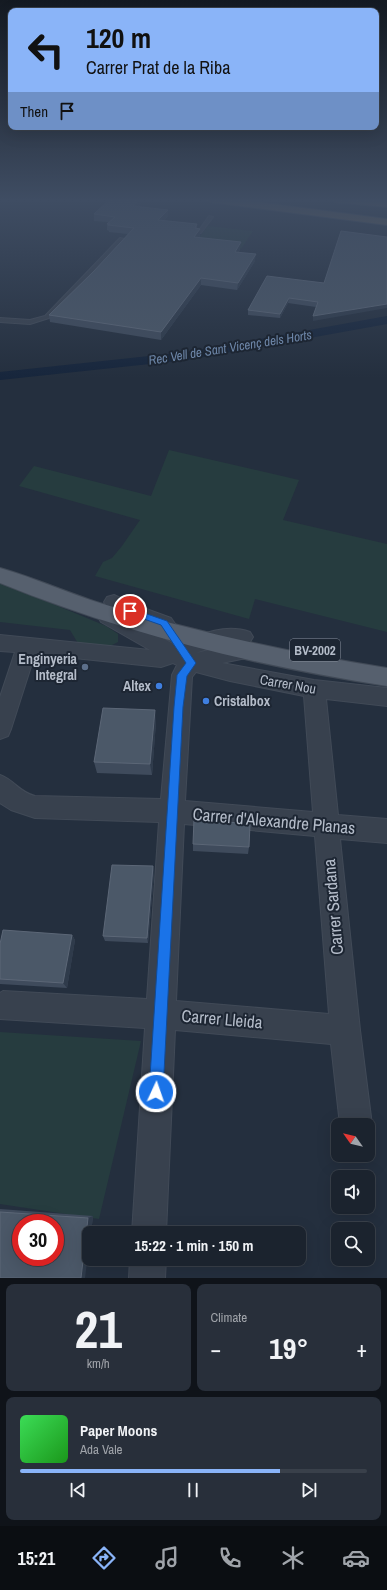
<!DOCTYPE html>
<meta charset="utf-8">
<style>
body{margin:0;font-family:"Archivo Narrow",sans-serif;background:#282f3a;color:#f1f3f6;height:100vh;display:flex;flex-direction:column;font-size:15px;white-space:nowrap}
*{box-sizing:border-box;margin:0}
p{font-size:13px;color:#a0a4aa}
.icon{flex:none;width:22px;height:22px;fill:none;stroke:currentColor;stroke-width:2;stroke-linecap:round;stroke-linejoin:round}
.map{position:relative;height:1278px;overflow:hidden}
.sheet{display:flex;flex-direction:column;gap:6px;padding:6px;background:#0f1319;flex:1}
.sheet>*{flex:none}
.guide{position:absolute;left:8px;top:8px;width:371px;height:122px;border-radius:8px;box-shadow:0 4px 16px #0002,0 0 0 1px #39404a;background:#8ab4f8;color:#111;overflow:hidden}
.needle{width:26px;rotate:304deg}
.buttons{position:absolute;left:331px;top:1118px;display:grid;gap:8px}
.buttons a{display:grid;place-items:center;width:44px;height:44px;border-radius:8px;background:#1b232e;box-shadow:0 4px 16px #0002,0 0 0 1px #39404a;font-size:20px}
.speed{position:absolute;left:12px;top:1214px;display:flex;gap:8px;font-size:20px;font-weight:700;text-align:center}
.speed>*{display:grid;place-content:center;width:52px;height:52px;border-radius:50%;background:#1b232e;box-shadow:0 4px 16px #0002,0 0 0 1px #39404a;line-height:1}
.speed .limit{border:6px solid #d22;background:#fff;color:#111}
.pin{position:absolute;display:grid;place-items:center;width:34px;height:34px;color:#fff;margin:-17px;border:2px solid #fff;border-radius:50%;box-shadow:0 1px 4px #0007}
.me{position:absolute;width:44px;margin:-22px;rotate:3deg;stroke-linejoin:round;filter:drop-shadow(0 0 3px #0008)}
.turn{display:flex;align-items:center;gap:14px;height:84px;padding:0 12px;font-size:18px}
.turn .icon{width:52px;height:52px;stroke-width:2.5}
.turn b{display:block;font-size:28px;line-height:34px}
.then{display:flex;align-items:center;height:38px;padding:0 12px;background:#0003;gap:8px;font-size:15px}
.big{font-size:30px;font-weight:800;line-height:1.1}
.sheet .card{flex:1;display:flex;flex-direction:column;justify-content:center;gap:6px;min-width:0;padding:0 14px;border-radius:8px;background:#282f3a}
.sheet .dial{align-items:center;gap:0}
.dial b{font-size:52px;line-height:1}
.song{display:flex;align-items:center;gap:12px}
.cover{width:48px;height:48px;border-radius:6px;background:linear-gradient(135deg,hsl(130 70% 55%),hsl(120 70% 35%))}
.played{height:4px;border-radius:2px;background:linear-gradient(90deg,#8ab4f8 75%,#39404a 75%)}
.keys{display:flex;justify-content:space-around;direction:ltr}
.heat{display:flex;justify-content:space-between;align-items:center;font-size:22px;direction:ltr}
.sheet .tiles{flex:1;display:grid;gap:6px;grid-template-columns:1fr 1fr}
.card:last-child{grid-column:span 2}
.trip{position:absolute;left:82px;top:1226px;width:224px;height:40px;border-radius:8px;background:#1b232e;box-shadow:0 4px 16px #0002,0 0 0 1px #39404a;font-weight:800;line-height:40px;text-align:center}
.tab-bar{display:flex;height:64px;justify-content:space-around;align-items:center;background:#0b0e12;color:#a0a4aa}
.tab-bar .icon{width:28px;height:28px}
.tab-bar .selected{color:#8ab4f8}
.tab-bar b{font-size:18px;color:#f1f3f6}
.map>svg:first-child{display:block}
.green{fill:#263c3f}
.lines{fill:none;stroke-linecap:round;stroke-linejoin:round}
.canal{fill:#17263c;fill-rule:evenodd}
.lane-casing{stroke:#414a57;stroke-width:2}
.street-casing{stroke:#414a57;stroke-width:2}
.primary-casing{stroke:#414a57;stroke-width:2}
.highway-casing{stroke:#434c59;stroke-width:2}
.lane{fill:#38414e;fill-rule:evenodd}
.street{fill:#38414e;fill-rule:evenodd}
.primary{fill:#56606e;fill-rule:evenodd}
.highway{fill:#746855;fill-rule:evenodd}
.wall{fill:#3f4b5c}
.shaded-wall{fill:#2f3b4b}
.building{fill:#4b5868;stroke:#5c6777;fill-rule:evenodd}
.route{fill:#1a73e8;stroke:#114b97}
.service-dot{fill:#5c6f8a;stroke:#1d2633;stroke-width:1.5}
.shop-dot{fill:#3f7fe0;stroke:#1d2633;stroke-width:1.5}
.labels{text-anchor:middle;stroke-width:4;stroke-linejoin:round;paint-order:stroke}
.far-water-label{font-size:13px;font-style:italic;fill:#6d86a8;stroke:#1d2633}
.shield{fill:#1d2633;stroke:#878f9c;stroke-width:1}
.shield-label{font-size:13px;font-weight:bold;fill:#b4bcc9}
.poi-label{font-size:14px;font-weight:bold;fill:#b4bcc9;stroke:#1d2633;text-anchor:end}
.street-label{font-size:14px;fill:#b4bcc9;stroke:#1d2633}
.near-street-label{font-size:17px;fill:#b4bcc9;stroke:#1d2633}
</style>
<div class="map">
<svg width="387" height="1278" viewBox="0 0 387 1278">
<rect width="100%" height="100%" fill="#242f3e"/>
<!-- green -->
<path class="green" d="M 208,226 L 253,231 L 241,249 L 194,244 Z
M 169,450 L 299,480 L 283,520 L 387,544 L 387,632 L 255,599 L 249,619 L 95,576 L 103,562 L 112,558 L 122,546 L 140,520 L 19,486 L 34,466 L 151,496 Z
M 0,582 L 106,626 L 118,634 L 118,642 L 108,647 L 79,645 L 70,630 L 0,622 Z
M 0,1032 L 141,1041 L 99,1219 L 0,1204 Z"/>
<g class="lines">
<!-- canal -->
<path class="canal" d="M 387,316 L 387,324 L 187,360 L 0,380 L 0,372 L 187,352 Z"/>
<!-- lane casing -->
<g class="lane-casing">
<path id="lane" d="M 209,216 L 213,217 L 201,233 L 197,233 Z
M 120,238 L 124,239 L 49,318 L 30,324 L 0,322 L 0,318 L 30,320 L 45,316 Z"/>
</g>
<!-- street casing -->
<g class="street-casing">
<path id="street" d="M 114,595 L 138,606 L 171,618 L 180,631 L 177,636 C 172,638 170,639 165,637 C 161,635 160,631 157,628 C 142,618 114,619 104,602 L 107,597 Z
M 108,610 L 115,612 L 175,645 C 199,635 224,623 250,632 L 253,637 L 250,642 L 246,644 L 251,645 L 254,651 L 251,657 L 222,663 L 314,680 L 387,688 L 387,706 L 326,699 L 338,815 L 387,819 L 387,843 L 340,839 L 360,1030 L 372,1125 L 368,1135 L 368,1125 L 340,1125 L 331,1044 L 175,1030 L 166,1233 L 132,1233 L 145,1028 L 0,1019 L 0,993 L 3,991 L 147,999 L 159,822 L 35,818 L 11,810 L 0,803 L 0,775 C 14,780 19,792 35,796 L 161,799 L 172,675 L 177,665 L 173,663 L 161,667 L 35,654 L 11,729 L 8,736 L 0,739 L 0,697 L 15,652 L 0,651 L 0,635 L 150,650 L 101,622 L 98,617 L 101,612 ZM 231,645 L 196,653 L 215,646 ZM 196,672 L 230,681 L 304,696 L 313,812 L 185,801 L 192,677 ZM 184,824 L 315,836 L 329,1014 L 176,1001 Z
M 130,1259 L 166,1259 L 165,1278 L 129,1278 Z"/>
</g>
<!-- primary casing -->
<g class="primary-casing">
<path id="primary" d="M 0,568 C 35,578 68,593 103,604 C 196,632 291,653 387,668 L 387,686 C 256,666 123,633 0,583 Z"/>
</g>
<!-- highway casing -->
<g class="highway-casing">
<path id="highway" d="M 205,199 L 236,199 L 387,219 L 387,225 L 210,202 Z
M 329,199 L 387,201 L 387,207 L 334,202 Z"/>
</g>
<!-- lane -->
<use href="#lane" class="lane"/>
<!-- street -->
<use href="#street" class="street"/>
<!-- primary -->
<use href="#primary" class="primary"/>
<!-- highway -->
<use href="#highway" class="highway"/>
</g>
<!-- wall -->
<path class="wall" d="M 140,206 L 139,207 L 168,210 L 168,216 L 164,221 L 197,224 L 197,228 L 200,229 L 200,235 L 199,238 L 240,249 L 239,252 L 255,261 L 237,290 L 201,285 L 161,340 L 50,322 L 49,315 L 94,271 L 128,234 L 109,232 L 109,231 L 107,230 L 107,224 L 108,222 L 94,221 L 94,214 Z
M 324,283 L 313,321 L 313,316 L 316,307 L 288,303 L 280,318 L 248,315 L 248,310 Z
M 156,722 L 152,775 L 97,773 L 94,762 Z
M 193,844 L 249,847 L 248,854 L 193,851 Z
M 153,866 L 154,873 L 148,943 L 105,941 L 103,936 Z
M 72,935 L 75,940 L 67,988 L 0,984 L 0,944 Z
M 0,1209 L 93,1216 L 91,1233 L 89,1233 L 0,1278 Z"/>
<!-- shaded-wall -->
<path class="shaded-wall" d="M 140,199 L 140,206 L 134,212 L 133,206 Z
M 168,210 L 168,216 L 158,227 L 158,220 Z
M 200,229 L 200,235 L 194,244 L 194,237 Z
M 241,242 L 240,249 L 235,258 L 235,252 Z
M 256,254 L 255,261 L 237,290 L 238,283 Z
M 201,278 L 201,285 L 161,340 L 161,332 Z
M 289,298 L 288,303 L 280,318 L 280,314 Z
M 387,304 L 387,308 L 313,321 L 313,316 Z
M 155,710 L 156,722 L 152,775 L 150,764 Z
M 153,866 L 154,873 L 148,943 L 147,938 Z
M 72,935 L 75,940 L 67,988 L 63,983 Z
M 93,1216 L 91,1233 L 89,1233 L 89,1247 L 85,1278 L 81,1278 L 88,1218 Z"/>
<!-- building -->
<path class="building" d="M 110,199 L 140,199 L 133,206 L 168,210 L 158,220 L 197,224 L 195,228 L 200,229 L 194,237 L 241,242 L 235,252 L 256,254 L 238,283 L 201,278 L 161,332 L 49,315 L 94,271 L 134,228 L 108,225 L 110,224 L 107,224 L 115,217 L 94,214 Z
M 341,231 L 387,237 L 387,304 L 313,316 L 318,302 L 289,298 L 280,314 L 248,310 L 267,276 L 324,283 Z
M 103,708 L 155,710 L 150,764 L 94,762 Z
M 194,819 L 250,824 L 249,847 L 193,844 Z
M 112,865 L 153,866 L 147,938 L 103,936 Z
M 3,930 L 72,935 L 63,983 L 0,979 L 0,944 Z
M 0,1212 L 88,1218 L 81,1278 L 0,1278 ZM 21,1223 L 55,1223 L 55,1257 L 21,1257 Z"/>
<!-- sky -->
<linearGradient id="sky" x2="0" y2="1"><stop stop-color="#141a22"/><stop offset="0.53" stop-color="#3f4d63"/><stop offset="1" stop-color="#3f4d63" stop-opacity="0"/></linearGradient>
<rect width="387" height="378" fill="url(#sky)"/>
<!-- route -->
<path class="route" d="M 130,608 L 167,621 L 196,663 L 187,676 L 183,707 L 163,1092 L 161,1097 L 156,1099 L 151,1097 L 149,1092 L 174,707 L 177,675 L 186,663 L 161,625 L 127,613 L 126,611 L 127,609 Z"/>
<!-- markers -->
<circle class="service-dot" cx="85" cy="667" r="4"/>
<g class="shop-dot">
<circle cx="159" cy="686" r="4"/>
<circle cx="206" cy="701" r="4"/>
</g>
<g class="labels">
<!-- far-water labels -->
<g class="far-water-label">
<text transform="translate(230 347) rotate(-9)" y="5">Rec Vell de Sant Vicenç dels Horts</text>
</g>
<!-- shield labels -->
<rect class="shield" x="290" y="639" width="50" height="22" rx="3"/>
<g class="shield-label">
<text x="315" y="655">BV-2002</text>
</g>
<!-- poi labels -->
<g class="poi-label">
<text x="77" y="664">Enginyeria<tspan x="77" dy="16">Integral</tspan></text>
<text x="151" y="691">Altex</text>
<text x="214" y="706" text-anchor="start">Cristalbox</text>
</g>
<!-- street labels -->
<g class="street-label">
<text transform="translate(288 684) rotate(10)" y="5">Carrer Nou</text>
</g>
<!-- near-street labels -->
<g class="near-street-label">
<text transform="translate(274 821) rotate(5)" y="6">Carrer d'Alexandre Planas</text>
<text transform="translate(333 907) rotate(-95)" y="6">Carrer Sardana</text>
<text transform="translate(222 1019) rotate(5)" y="6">Carrer Lleida</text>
</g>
</g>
</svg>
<div class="buttons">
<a><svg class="needle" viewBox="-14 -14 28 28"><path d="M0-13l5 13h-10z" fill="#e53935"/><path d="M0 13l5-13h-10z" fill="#a0a4aa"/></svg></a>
<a><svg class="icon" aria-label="sound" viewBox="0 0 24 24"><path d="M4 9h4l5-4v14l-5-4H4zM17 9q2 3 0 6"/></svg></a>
<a><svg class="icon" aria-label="search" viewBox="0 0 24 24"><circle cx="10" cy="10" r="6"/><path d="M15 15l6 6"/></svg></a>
</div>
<div class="speed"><div class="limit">30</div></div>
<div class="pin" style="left:130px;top:611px;background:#d93025"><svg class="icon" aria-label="arrive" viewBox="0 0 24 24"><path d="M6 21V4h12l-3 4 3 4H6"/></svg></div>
<svg class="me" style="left:156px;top:1092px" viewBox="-20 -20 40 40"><circle r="17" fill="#1a73e8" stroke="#fff" stroke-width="3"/><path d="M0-11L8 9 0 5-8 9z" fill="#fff"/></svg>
<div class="trip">15:22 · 1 min · 150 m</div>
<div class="guide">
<div class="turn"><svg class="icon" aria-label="left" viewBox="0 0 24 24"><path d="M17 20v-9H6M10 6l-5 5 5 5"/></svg><div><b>120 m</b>Carrer Prat de la Riba</div></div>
<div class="then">Then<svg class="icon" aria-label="arrive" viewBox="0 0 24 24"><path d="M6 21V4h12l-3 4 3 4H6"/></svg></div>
</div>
</div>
<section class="sheet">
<div class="tiles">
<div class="card dial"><b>21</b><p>km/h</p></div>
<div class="card"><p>Climate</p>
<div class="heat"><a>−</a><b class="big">19°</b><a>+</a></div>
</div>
<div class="card">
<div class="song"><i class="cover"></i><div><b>Paper Moons</b><p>Ada Vale</p></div></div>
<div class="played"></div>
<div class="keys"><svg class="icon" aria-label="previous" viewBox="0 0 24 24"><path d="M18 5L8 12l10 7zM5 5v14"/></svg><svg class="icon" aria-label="pause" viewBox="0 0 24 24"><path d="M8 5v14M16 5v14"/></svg><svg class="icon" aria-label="next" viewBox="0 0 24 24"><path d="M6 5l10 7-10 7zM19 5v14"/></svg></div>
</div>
</div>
</section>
<nav class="tab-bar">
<b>15:21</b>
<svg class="icon selected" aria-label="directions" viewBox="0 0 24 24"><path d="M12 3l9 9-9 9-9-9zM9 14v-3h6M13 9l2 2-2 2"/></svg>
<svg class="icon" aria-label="music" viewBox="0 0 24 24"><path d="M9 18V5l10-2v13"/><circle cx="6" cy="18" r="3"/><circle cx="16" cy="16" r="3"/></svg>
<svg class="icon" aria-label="phone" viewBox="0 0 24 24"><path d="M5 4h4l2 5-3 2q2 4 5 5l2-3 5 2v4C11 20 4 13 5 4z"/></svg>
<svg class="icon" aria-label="climate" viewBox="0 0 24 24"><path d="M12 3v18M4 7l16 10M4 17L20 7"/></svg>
<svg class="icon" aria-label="car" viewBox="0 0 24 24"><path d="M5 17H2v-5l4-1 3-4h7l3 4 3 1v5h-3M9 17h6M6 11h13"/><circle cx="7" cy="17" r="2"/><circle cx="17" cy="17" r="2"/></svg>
</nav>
